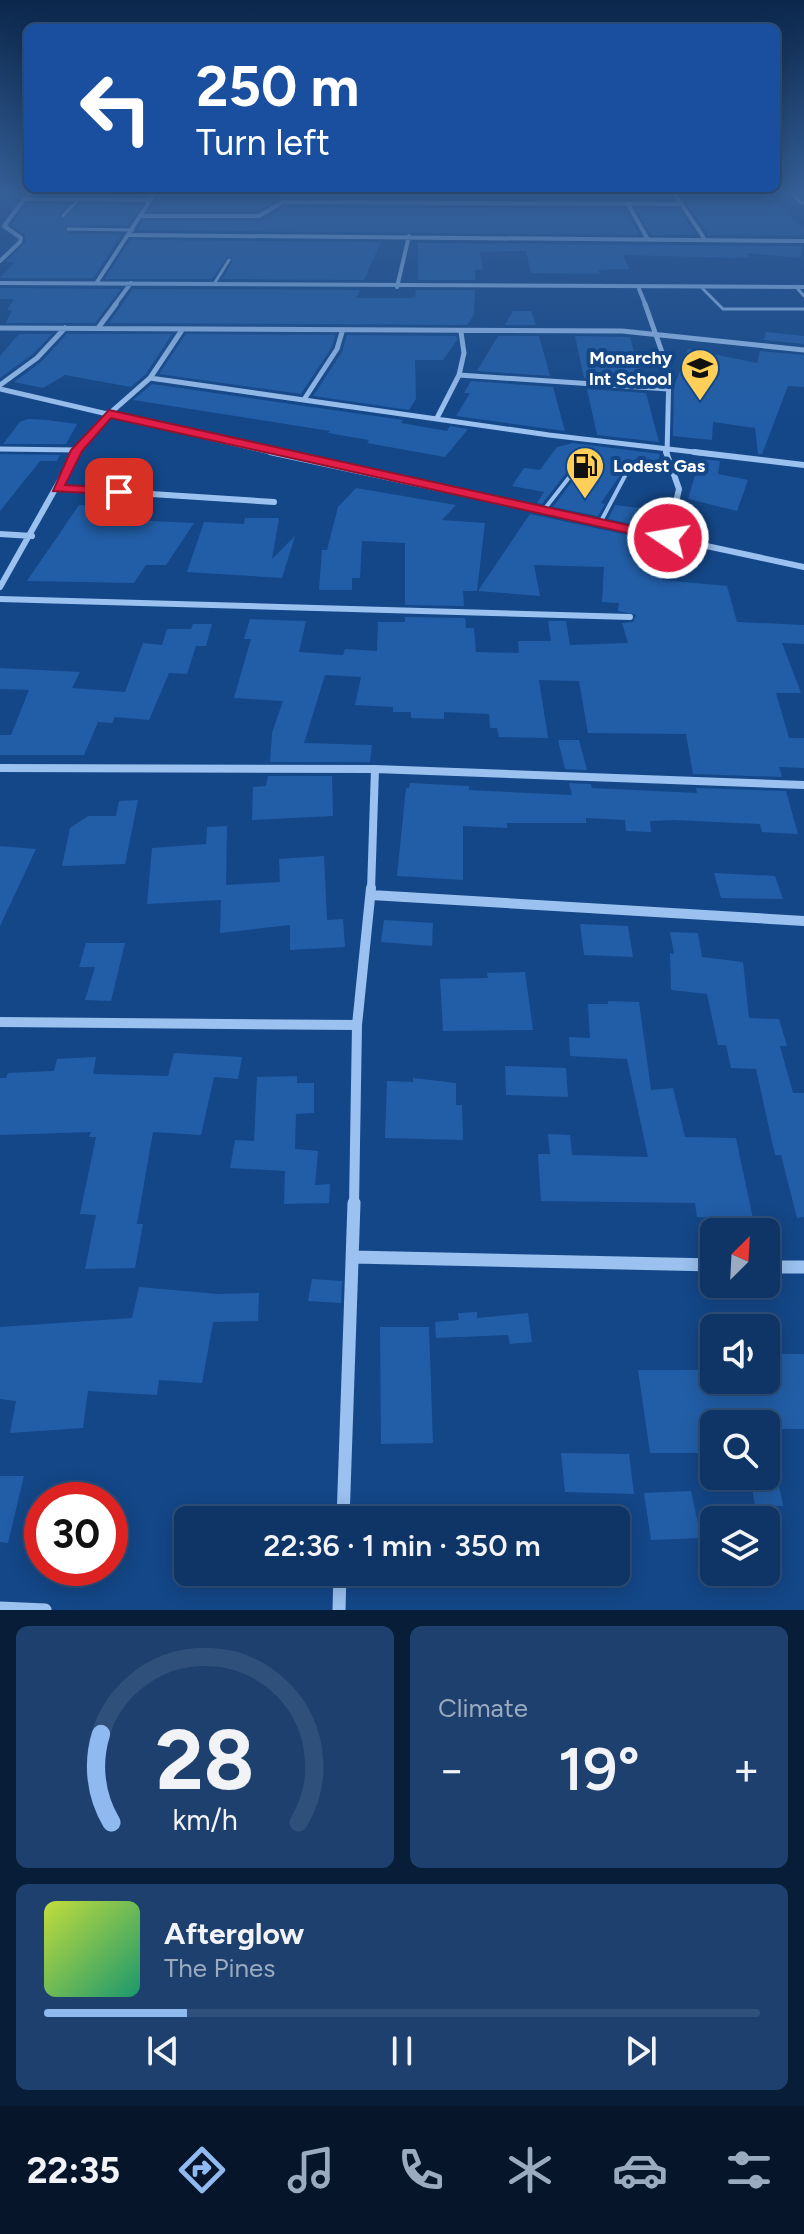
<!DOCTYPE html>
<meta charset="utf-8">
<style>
body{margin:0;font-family:Figtree,sans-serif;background:#1d406f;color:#f1f3f6;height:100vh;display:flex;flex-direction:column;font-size:30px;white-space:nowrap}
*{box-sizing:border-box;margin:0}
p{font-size:26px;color:#9babbf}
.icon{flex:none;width:44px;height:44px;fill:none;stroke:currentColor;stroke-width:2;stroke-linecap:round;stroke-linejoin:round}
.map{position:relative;height:1610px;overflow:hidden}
.drawer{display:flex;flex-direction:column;gap:16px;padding:16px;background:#081d38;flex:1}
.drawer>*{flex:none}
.top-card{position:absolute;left:24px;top:24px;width:756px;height:168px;border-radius:12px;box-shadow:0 4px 20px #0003,0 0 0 2px #2f507a;background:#1a4fa0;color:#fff;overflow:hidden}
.needle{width:52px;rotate:24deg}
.tools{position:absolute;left:700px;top:1218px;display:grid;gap:16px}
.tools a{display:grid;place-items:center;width:80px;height:80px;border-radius:12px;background:#0f3566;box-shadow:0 4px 20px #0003,0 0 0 2px #2f507a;font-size:40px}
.speed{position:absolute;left:24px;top:1482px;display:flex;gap:16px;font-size:40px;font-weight:700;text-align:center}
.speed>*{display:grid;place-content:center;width:104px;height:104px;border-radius:50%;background:#0f3566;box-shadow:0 4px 20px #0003,0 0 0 2px #2f507a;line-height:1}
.speed .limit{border:12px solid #d22;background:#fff;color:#111}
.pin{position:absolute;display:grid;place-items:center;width:68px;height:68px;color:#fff;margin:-34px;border-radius:16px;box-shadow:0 4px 12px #0006}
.me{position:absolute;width:88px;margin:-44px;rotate:282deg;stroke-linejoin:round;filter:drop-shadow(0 0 6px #0008)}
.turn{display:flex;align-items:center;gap:28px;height:168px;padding:0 40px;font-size:36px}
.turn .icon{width:104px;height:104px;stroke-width:2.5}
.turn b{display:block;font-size:56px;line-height:68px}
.big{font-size:60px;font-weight:600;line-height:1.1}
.drawer .card{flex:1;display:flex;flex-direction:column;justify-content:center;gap:12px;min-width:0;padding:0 28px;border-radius:12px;background:#1d406f}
.drawer .dial{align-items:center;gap:0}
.dial svg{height:208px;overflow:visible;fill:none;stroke:#2f507a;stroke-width:7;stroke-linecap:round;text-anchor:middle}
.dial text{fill:#f1f3f6;stroke:none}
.song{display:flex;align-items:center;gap:24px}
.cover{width:96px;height:96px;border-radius:12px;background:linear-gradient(135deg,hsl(70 70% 55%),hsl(160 70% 35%))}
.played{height:8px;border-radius:4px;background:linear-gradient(90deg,#90b9f0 20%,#2f507a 20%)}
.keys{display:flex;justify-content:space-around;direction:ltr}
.heat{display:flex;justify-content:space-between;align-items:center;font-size:44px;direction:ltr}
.drawer .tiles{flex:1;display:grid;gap:16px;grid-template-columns:1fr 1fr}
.card:last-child{grid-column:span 2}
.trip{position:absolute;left:174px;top:1506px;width:456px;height:80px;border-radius:12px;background:#0f3566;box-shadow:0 4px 20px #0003,0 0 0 2px #2f507a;font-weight:600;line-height:80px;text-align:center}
.tabs{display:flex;height:128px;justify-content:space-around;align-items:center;background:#061529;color:#9babbf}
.tabs .icon{width:56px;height:56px}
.tabs .selected{color:#90b9f0}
.tabs b{font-size:36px;color:#f1f3f6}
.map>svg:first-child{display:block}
.building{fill:#225ea7}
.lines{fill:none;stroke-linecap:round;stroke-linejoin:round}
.service-far1{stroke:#9ac1ef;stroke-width:3}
.service{stroke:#9ac1ef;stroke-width:4}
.minor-far5{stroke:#9ac1ef;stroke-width:4}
.minor-far4{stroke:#9ac1ef;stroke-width:5}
.minor-far3{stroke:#9ac1ef;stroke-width:6}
.minor-far2{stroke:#9ac1ef;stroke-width:8}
.minor-far1{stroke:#9ac1ef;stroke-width:10}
.minor{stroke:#9ac1ef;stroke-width:13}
.route{fill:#e11d48;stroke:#92132f;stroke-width:2}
.labels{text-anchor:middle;stroke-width:8;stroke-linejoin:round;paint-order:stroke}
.far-poi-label{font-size:18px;font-weight:bold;fill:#fff;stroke:#144788;text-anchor:end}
</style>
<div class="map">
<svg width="804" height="1610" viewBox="0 0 804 1610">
<rect width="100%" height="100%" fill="#144788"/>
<!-- building -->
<path class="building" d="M 187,190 L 667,191 L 672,199 L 283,197 L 258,211 L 149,211 L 161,193 L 186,193 Z
M 764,190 L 804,230 L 803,236 L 708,235 L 679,191 Z
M 27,204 L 68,204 L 59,214 L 63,220 L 80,204 L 141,205 L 128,225 L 65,226 L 68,234 L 122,234 L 93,278 L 0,278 L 15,262 L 6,262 L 25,243 L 25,235 L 11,225 Z
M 284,207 L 625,209 L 639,235 L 137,230 L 143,221 L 260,221 Z
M 636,209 L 679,209 L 696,235 L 651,235 Z
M 130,240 L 381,242 L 364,280 L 222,279 L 233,261 L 228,256 L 212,279 L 105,279 Z
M 418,243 L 802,246 L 800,258 L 747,253 L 749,257 L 737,258 L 623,255 L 629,269 L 598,270 L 600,274 L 531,273 L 526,251 L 480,252 L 483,270 L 475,270 L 475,280 L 418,280 Z
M 0,288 L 121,289 L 95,323 L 6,323 L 12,310 L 7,310 L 14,299 L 0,299 Z
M 133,289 L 360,290 L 356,298 L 410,298 L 415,297 L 416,290 L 475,290 L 474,315 L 467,325 L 109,323 Z
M 513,311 L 531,311 L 536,325 L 505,325 Z
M 766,332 L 804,336 L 804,344 L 764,340 Z
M 9,334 L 52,334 L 33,354 L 0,378 L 0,356 L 19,334 Z
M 67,334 L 172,334 L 146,374 L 131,387 L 65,375 L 43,388 L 14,382 L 41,362 Z
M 186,334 L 335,335 L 332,347 L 301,394 L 159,374 Z
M 347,335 L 456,336 L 457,340 L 443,360 L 415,360 L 416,399 L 409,410 L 313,396 L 342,352 Z
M 498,336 L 539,336 L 550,376 L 477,371 Z
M 575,336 L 630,337 L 642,382 L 584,378 Z
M 688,349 L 757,363 L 760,351 L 804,355 L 804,387 L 788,386 L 762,454 L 758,454 L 755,428 L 713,422 L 712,440 L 673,436 L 674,387 Z
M 471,381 L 553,387 L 565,431 L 456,416 L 470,393 L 464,393 Z
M 152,384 L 403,420 L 401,423 L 447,431 L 450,426 L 468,429 L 445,457 L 367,443 L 369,440 L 328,433 L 330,431 L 133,400 Z
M 587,389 L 646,393 L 659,442 L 597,435 Z
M 28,419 L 47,420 L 77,424 L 66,444 L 3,444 L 20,422 Z
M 573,443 L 660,454 L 656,472 L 625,468 L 601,503 L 605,504 L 598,516 L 553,507 L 582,468 L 579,461 L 574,463 L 542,504 L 537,503 L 544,492 L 512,486 L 524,468 L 540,470 L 557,447 Z
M 0,454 L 60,455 L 57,461 L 40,461 L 0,511 Z
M 700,459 L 720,461 L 718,474 L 748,480 L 737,511 L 688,499 Z
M 356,488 L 456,505 L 442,520 L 485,523 L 477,591 L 463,591 L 464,606 L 405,605 L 405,543 L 362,541 L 360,578 L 352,578 L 352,590 L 319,590 L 322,550 L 327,550 L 338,507 Z
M 79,505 L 138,508 L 131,520 L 194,523 L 166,565 L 146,565 L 134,583 L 27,581 Z
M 615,505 L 648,509 L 641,526 L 608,519 Z
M 530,514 L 637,537 L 629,556 L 669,565 L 662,580 L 727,586 L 737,622 L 804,625 L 804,644 L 782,643 L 801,693 L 776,693 L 789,738 L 804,738 L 804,768 L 779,767 L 782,777 L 693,774 L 686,734 L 588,733 L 579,681 L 539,680 L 548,738 L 499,737 L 497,728 L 490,728 L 489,714 L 444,712 L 444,719 L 411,718 L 411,712 L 393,712 L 393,707 L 355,705 L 361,677 L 325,675 L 304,743 L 372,745 L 370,762 L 270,762 L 272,733 L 283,701 L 234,698 L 251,639 L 244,639 L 250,619 L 306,621 L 299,652 L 343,655 L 345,649 L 377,651 L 378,622 L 405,622 L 405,617 L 465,618 L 466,628 L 474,628 L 476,652 L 519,653 L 518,641 L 551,641 L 548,621 L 566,621 L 570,645 L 628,643 L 622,623 L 633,622 L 636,615 L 618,611 L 619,603 L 602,602 L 604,567 L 534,565 L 540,596 L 478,591 Z
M 245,518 L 279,518 L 272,559 L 295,536 L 282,578 L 187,572 L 204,522 L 244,524 Z
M 193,624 L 212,624 L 206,646 L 196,646 L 187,674 L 169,673 L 149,720 L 115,717 L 112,723 L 98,722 L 84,755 L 0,755 L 0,735 L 11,735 L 29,690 L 0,689 L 0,668 L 80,672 L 72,688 L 125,692 L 143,643 L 162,645 L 167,629 L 191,629 Z
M 558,740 L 579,740 L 587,770 L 565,769 Z
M 268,776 L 332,776 L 333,816 L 252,820 L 253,787 L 266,786 Z
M 410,783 L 469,786 L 469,790 L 572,795 L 569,783 L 591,784 L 592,788 L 697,793 L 696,788 L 786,791 L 798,834 L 762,832 L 760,824 L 673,820 L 650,821 L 651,832 L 626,831 L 625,820 L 586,818 L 586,823 L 507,823 L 507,828 L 463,826 L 463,880 L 397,876 L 406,788 L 409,788 Z
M 138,800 L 125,864 L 62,866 L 70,828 L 88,816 L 116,816 L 119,801 Z
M 227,826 L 226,885 L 280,882 L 279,859 L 324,856 L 327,920 L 343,919 L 345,947 L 290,950 L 290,925 L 220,933 L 221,900 L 147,904 L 152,848 L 206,844 L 207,827 Z
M 0,846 L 36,849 L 0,926 Z
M 714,873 L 775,876 L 783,899 L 721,898 Z
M 384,920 L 433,923 L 432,946 L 381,942 Z
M 580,924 L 628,926 L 633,957 L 584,955 Z
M 670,932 L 698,933 L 702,957 L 743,962 L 749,1018 L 779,1019 L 787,1046 L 780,1046 L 793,1093 L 804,1093 L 804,1217 L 797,1218 L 781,1155 L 775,1155 L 756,1069 L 731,1068 L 726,1045 L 718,1045 L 707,994 L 671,990 L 670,953 L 674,954 Z
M 86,943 L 125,943 L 111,1001 L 85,1000 L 95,967 L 79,967 Z
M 525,972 L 533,1030 L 443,1031 L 440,979 L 488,978 L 487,973 Z
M 608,1001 L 639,1002 L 651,1090 L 673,1088 L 685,1137 L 736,1138 L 753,1219 L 697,1217 L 695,1203 L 541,1201 L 538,1154 L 550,1154 L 548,1134 L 570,1135 L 572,1155 L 648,1157 L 627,1059 L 570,1056 L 569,1037 L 590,1038 L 588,1004 L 608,1004 Z
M 174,1053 L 242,1057 L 238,1079 L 214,1077 L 201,1135 L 153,1132 L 137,1224 L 143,1224 L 135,1268 L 85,1269 L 96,1215 L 80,1214 L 96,1137 L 89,1137 L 91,1132 L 0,1135 L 0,1078 L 6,1078 L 8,1073 L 54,1071 L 57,1059 L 96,1057 L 93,1074 L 168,1076 Z
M 505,1066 L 566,1068 L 568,1097 L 506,1095 Z
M 297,1076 L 297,1083 L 314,1083 L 314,1113 L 296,1114 L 295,1149 L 318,1151 L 315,1185 L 330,1184 L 329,1203 L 284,1204 L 285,1171 L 230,1168 L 235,1140 L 254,1141 L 257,1077 Z
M 413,1078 L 456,1083 L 456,1105 L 462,1105 L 463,1140 L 385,1138 L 387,1081 L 413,1082 Z
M 312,1279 L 342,1281 L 341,1303 L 308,1301 Z
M 139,1287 L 218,1294 L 259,1293 L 258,1321 L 213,1322 L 202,1383 L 159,1380 L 157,1395 L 88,1391 L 83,1428 L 10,1433 L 16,1401 L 0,1399 L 0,1327 L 132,1318 Z
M 477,1312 L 477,1318 L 528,1313 L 532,1342 L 510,1344 L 508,1335 L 436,1338 L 435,1322 L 459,1320 L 458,1313 Z
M 380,1327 L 429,1327 L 433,1443 L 381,1444 Z
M 766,1354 L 804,1354 L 804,1429 L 766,1429 L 766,1424 L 714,1424 L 714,1453 L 650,1453 L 638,1370 L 714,1370 L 714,1380 L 766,1380 Z
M 561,1453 L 629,1454 L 634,1494 L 565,1492 Z
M 0,1476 L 24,1476 L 8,1543 L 0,1542 Z
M 750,1476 L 777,1476 L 783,1506 L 755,1505 Z
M 691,1491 L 701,1538 L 651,1540 L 644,1493 Z"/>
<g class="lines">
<!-- service-far1 -->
<path class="service-far1" d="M 63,216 L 79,199
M 68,229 L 133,230
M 214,284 L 229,260
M 797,288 L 804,296
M 703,289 L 723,309 L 804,309"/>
<!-- service -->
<path class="service" d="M 543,511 L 578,466
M 600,523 L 626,474"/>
<!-- minor-far5 -->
<path class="minor-far5" d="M 672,190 L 704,238
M 789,190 L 802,203
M 26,199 L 151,200
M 628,204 L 647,238
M 142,216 L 259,216 L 283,202 L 680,204
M 129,235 L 804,241
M 0,261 L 20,242 L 21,238 L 4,226 L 31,190
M 97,282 L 157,190
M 0,283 L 804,287
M 397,287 L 409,236
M 639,289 L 646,306
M 114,306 L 131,283"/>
<!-- minor-far4 -->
<path class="minor-far4" d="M 645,304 L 669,372 L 667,454
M 0,328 L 622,331 L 804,350
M 98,328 L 116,304
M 459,375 L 464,353 L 461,332
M 150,378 L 182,330
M 0,385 L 37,358 L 65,328
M 0,389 L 279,454
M 305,398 L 337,349 L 342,332
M 437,418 L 459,375 L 668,389
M 0,449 L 77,450
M 75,454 L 109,414 L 150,378 L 549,435 L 711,454"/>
<!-- minor-far3 -->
<path class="minor-far3" d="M 270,452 L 804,567
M 666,452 L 679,489 L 668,538
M 694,452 L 804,465
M 58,488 L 274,502
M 0,534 L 32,536
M 0,587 L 76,452
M 0,599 L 630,617"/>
<!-- minor-far2 -->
<path class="minor-far2" d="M 0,768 L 375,769 L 804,785
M 371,890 L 375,769"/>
<!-- minor-far1 -->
<path class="minor-far1" d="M 371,895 L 804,921
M 0,1022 L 357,1025
M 354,1205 L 357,1025 L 371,888"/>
<!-- minor -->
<path class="minor" d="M 353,1257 L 714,1265
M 766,1267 L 804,1267
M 343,1520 L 354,1203
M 0,1608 L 45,1610
M 339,1610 L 340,1572"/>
</g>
<!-- sky -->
<linearGradient id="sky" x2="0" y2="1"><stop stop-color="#0b274b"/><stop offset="0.46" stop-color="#345e96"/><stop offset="1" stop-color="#345e96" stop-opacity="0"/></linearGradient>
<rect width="804" height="415" fill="url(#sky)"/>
<!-- route -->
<path class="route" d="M 109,410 L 668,534 L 675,538 L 668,542 L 111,418 L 82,451 L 65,485 L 119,488 L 124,490 L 124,495 L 53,491 L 71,450 Z"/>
<!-- icons -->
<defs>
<g id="school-pin" transform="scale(2)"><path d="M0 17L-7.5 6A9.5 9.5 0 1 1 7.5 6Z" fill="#ffcf58" stroke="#144788"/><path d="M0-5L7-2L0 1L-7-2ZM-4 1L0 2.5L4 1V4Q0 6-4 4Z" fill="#111"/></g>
<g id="fuel-pin" transform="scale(2)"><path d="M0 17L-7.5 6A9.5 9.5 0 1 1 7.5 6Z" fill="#ffcf58" stroke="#144788"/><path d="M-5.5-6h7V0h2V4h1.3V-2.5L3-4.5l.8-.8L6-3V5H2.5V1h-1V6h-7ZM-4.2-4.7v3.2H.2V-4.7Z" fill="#111"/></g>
</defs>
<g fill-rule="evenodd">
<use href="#school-pin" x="700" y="368"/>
<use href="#fuel-pin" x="585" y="466"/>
</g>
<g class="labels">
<!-- far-poi labels -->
<g class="far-poi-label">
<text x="672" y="364">Monarchy<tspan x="672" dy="21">Int School</tspan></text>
<text x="613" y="472" text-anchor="start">Lodest Gas</text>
</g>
</g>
</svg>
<div class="tools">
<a><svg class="needle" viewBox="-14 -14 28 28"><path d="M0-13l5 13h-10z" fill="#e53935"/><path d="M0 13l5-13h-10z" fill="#9babbf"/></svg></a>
<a><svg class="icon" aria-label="sound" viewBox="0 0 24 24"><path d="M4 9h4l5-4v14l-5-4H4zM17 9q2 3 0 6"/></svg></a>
<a><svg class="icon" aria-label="search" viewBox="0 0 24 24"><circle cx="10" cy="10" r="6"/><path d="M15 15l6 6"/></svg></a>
<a><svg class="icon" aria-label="layers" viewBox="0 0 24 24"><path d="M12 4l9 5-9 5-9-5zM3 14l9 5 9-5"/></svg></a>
</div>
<div class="speed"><div class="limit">30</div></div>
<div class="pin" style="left:119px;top:492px;background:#d93025"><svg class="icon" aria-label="arrive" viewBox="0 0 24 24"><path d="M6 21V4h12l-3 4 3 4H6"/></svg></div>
<svg class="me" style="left:668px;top:538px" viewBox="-20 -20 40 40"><circle r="17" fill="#e11d48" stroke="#fff" stroke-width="3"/><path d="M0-11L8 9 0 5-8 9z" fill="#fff"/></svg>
<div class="trip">22:36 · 1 min · 350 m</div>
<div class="top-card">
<div class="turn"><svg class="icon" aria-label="left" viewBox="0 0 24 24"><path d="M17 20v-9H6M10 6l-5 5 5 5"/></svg><div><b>250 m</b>Turn left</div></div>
</div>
</div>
<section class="drawer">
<div class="tiles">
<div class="card dial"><svg viewBox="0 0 100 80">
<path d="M14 69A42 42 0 1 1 86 69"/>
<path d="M14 69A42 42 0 0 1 10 35" stroke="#90b9f0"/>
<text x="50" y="56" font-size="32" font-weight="700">28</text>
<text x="50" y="72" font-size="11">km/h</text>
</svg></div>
<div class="card"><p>Climate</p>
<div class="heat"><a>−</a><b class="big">19°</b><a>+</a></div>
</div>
<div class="card">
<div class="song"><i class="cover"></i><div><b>Afterglow</b><p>The Pines</p></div></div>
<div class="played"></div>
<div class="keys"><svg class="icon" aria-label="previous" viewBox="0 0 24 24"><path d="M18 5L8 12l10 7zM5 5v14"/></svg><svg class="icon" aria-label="pause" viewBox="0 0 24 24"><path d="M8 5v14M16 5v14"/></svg><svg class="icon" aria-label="next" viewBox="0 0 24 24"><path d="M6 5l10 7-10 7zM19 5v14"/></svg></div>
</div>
</div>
</section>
<nav class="tabs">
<b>22:35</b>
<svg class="icon selected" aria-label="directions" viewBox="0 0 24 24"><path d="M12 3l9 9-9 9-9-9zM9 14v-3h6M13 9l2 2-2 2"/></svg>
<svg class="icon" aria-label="music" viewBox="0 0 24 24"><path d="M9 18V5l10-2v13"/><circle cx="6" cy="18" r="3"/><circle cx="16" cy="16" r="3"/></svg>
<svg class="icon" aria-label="phone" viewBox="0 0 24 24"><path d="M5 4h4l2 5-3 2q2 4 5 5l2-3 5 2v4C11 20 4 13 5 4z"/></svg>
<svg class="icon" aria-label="climate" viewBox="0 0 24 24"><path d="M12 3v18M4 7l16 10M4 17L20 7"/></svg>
<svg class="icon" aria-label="car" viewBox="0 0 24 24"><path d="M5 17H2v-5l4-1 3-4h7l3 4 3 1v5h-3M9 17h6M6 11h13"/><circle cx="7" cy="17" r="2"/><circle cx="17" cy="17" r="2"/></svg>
<svg class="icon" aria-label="filters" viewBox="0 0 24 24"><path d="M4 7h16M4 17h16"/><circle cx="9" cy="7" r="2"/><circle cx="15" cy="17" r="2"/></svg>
</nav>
